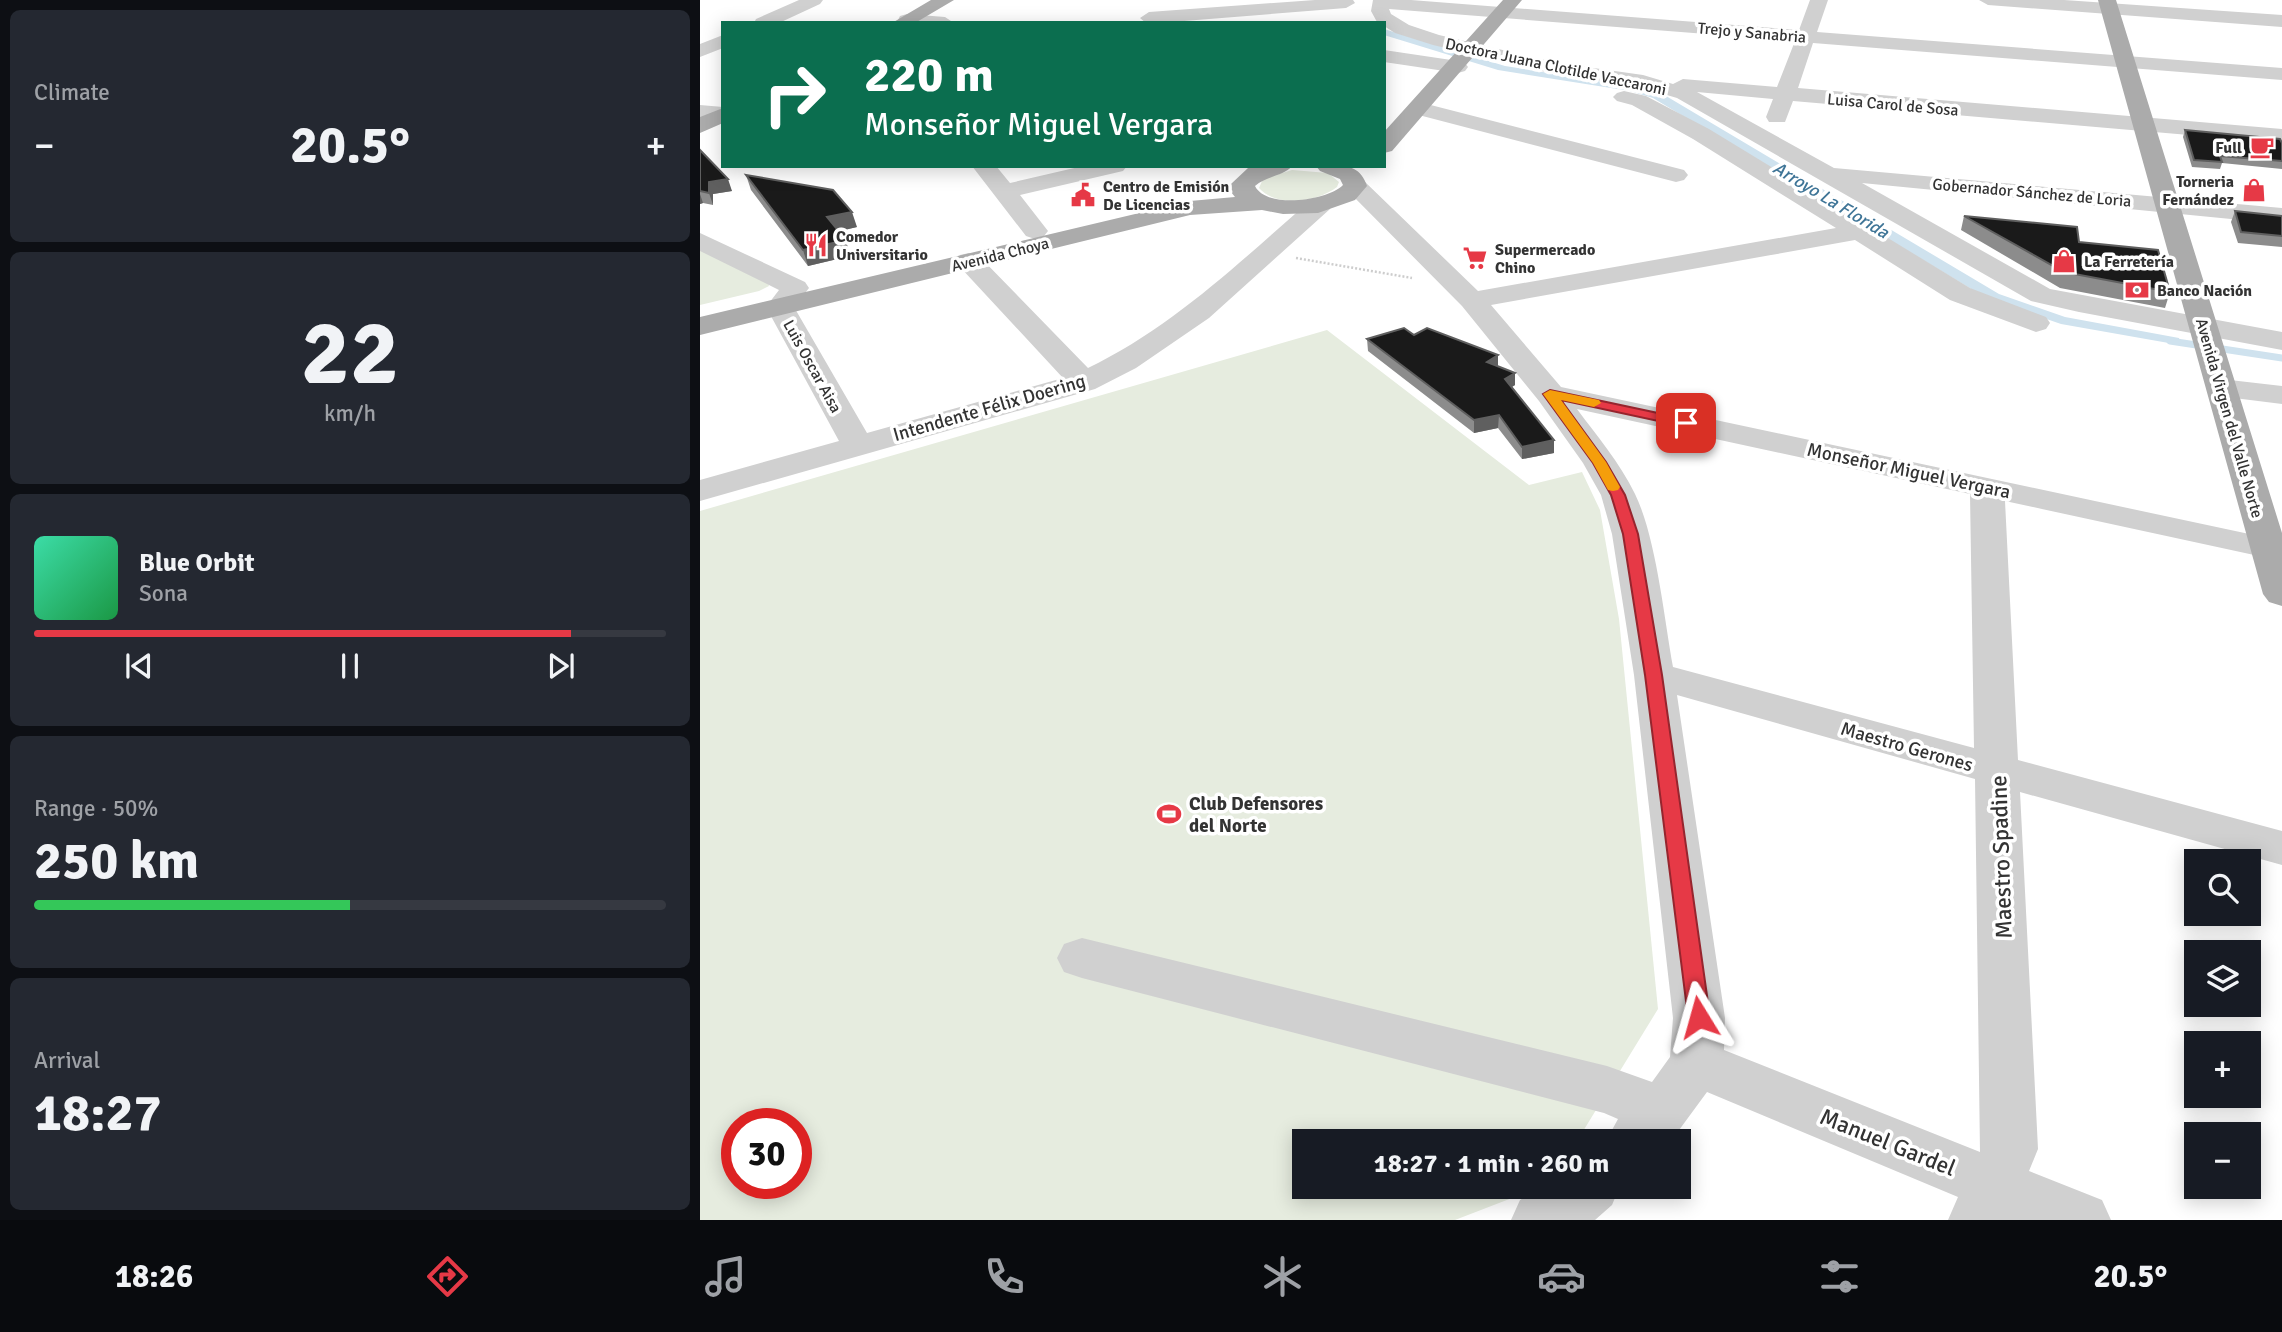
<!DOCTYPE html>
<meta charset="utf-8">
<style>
body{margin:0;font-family:Signika,sans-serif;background:#242831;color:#f1f3f6;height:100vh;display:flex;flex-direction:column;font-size:26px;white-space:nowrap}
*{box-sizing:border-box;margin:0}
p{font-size:23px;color:#9ea1a6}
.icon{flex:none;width:38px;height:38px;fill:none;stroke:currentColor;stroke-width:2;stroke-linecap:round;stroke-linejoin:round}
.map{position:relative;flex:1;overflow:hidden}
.sheet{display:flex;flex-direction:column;gap:10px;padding:10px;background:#0d0f14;width:700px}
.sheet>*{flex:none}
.banner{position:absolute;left:21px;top:21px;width:665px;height:147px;border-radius:0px;box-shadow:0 4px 18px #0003;background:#0b6e4f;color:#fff;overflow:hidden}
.fabs{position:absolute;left:1484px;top:849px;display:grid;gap:14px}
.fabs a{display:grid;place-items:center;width:77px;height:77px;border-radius:0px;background:#171b24;box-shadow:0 4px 18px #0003;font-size:35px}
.speed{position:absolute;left:21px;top:1108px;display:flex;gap:14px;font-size:35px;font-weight:700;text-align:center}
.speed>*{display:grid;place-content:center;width:91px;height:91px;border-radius:50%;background:#171b24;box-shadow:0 4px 18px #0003;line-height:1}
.speed .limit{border:10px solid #d22;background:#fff;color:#111}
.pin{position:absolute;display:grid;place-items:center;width:60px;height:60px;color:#fff;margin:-30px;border-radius:14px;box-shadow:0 4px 10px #0006}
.me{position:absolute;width:77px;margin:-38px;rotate:352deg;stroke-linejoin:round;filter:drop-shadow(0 0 5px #0008)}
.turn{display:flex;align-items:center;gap:24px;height:147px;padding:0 28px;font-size:32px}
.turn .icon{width:91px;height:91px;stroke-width:2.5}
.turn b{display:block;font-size:49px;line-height:60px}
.big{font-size:52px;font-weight:700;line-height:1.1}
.sheet .widget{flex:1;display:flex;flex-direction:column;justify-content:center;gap:10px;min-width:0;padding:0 24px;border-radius:10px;background:#242831}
.sheet .dial{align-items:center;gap:0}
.dial b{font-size:91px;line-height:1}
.song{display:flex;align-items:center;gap:21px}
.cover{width:84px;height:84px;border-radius:10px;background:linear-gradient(135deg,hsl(160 70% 55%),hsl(140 70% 35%))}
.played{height:7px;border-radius:4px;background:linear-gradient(90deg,#e63946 85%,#363941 85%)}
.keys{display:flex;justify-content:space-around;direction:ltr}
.heat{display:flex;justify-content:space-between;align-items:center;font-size:38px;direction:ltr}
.charge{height:10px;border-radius:5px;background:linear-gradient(90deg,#34c759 50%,#363941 0)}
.trip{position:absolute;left:592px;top:1129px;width:399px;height:70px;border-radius:0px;background:#171b24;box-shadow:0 4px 18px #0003;font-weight:700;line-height:70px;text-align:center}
.tab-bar{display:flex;height:112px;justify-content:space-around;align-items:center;background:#090b0e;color:#9ea1a6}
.tab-bar .icon{width:49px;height:49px}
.tab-bar .current{color:#e63946}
.tab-bar b{font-size:32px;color:#f1f3f6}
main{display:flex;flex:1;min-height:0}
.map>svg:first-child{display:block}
.green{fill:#e6ecdf;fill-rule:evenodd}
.water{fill:#cfe2ee}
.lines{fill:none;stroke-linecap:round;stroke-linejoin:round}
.stream{stroke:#cfe2ee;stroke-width:7}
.path{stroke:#cdcdcd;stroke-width:2.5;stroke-dasharray:2 2;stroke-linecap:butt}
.minor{fill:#d0d0d0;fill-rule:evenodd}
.major{fill:#ababab;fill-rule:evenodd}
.wall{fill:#8c8c8c}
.shaded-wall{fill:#5f5f5f}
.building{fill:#1a1a1a;stroke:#5f5f5f;stroke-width:2}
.route{fill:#e63946;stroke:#96252e;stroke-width:2}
.slow{fill:#f59e0b}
.labels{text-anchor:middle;stroke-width:7;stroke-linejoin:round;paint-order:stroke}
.far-street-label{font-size:16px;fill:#333;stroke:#fff}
.far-poi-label{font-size:16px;font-weight:bold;fill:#333;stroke:#fff;text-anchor:start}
.far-water-label{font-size:18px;font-style:italic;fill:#3f7597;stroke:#fff}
.street-label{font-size:19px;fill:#333;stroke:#fff}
.poi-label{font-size:19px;font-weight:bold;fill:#333;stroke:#fff;text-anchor:start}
.near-street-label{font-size:23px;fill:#333;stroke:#fff}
</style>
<main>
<section class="sheet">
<div class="widget"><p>Climate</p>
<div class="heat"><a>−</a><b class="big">20.5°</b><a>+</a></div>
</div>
<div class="widget dial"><b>22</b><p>km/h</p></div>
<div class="widget">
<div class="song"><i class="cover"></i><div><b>Blue Orbit</b><p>Sona</p></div></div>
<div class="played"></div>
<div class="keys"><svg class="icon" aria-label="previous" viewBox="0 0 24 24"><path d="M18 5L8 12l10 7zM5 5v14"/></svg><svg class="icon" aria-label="pause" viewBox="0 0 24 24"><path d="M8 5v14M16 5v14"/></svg><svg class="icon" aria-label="next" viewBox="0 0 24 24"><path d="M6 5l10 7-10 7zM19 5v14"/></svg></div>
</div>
<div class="widget"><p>Range · 50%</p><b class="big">250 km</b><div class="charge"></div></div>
<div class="widget"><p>Arrival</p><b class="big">18:27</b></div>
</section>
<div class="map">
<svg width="1582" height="1220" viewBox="0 0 1582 1220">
<rect width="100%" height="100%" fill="#fff"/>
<!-- green -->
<path class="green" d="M 592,170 L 628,173 L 639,182 L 637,187 C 618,202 576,208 559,188 L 563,179 Z
M 0,248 L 68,282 L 69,286 L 59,291 L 0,305 Z
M 627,330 L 829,485 L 882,472 L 900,510 L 919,619 L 958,1009 L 877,1141 L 604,1141 L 604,1186 L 830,1187 L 812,1198 L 755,1220 L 0,1220 L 0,511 ZM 37,1124 L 96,1124 L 96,1183 L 37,1183 Z"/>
<!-- water -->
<path class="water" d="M 684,29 L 805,66 L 937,87 L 966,96 L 1299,294 L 1365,317 L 1479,338 L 1480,345 L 1361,324 L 1288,299 L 953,98 L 930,91 L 798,70 L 684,35 Z"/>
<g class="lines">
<!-- stream -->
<path class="stream" d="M 1470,341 L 1582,358"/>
<!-- path -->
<path class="path" d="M 596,258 L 712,278"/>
<!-- minor -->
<path class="minor" d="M 99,0 L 123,0 L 120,4 L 79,23 L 54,23 L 56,19 Z
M 615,0 L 653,0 L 655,3 L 646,8 L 459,23 L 446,23 L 440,18 L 449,12 Z
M 673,0 L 711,0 L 1099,30 L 1110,0 L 1128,0 L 1117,32 L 1582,68 L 1582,80 L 1113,43 L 1098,88 L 1582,129 L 1582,143 L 1093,101 L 1085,122 L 1069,122 L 1066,117 L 1073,99 L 997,92 L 1134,168 L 1582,208 L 1582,224 L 1162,183 L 1350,289 L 1582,332 L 1582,350 L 1379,312 L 1331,301 L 977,98 L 940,87 L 858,75 L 733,45 L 695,33 L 684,26 L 684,23 L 677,22 L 671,11 ZM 689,9 L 1095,41 L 1077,87 L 983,79 L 973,84 L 943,75 L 858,63 L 739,35 L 709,25 L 691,14 Z
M 1279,0 L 1364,0 L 1582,15 L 1582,27 L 1288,5 Z
M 207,14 L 245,17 L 254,23 L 200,23 L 198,20 L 200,16 Z
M 23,35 L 23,48 L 0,57 L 0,44 Z
M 684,50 L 758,61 L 765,63 L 768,67 L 765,71 L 758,73 L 684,62 Z
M 924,91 L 946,96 L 1009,129 L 1270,288 L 1346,317 L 1350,323 L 1346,329 L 1336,332 L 1250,300 L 1155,240 L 791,305 L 861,387 L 1582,541 L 1581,555 L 1568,558 L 1305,501 L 1318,760 L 1582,831 L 1582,865 L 1320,792 L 1338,1149 L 1329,1171 L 1402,1200 L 1411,1220 L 1248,1220 L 1258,1197 L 1007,1092 L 971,1141 L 906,1141 L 918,1119 L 904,1113 L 382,978 L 364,972 L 357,958 L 364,944 L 382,938 L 907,1066 L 952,1082 L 970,1057 L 973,1018 L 934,675 L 912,534 L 901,495 L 883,463 L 839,401 L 762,306 L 643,186 L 646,181 L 655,179 L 664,181 L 778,291 L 1136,228 L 993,139 L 932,105 L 917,101 L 913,97 L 917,93 ZM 877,409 L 1270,494 L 1274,748 L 973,667 C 964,617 956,537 935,494 C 920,463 897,436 877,409 ZM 977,695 L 1275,779 L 1280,1152 L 1024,1050 L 1025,1018 Z
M 719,102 L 984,170 L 988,175 L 984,180 L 976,182 L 711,113 L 708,108 L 711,103 Z
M 0,105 L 23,107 L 23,120 L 0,117 Z
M 272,166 L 296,166 L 310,183 L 383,166 L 427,166 L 423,171 L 320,195 L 348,231 L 344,236 L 335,239 L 326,236 Z
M 621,197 L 630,199 L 633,204 L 630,209 L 509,318 L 436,368 L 395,389 L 0,501 L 0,480 L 139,441 L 66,307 L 79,290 L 0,251 L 0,233 L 105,282 L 109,288 L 94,307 L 167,433 L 363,378 L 260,267 L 256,261 L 260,255 L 269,253 L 278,255 L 388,368 C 473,327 542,260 612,199 Z
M 1521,379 L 1582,386 L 1582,404 L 1510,395 L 1506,388 L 1510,381 Z
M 844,1186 L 920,1186 L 912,1205 L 895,1220 L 811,1220 L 820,1200 Z"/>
<!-- major -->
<path class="major" d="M 231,0 L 254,0 L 215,23 L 192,23 Z
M 803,0 L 822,0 L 692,151 L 684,153 L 684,132 Z
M 1398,0 L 1416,0 L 1582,533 L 1582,606 L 1569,602 L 1563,594 Z
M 23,108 L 23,123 L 0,133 L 0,117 Z
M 554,166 L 592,166 C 584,176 566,176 555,186 C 566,209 627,201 643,185 L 640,179 L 620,171 L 616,166 C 638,166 659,161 667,186 L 655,200 L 618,213 L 583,214 L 562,210 L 490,215 L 0,335 L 0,317 L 490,201 L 535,197 L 531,192 L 531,184 L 548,168 Z"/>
</g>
<!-- wall -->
<path class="wall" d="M 1485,130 L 1582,143 L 1582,169 L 1522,163 L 1520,169 L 1492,167 L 1483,137 Z
M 0,150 L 32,191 L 13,194 L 13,205 L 3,203 L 0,204 Z
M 46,175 L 157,227 L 139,231 L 150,256 L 108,266 L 51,190 Z
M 1535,211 L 1582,216 L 1582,247 L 1538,243 L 1531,222 Z
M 1264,216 L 1379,242 L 1470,292 L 1465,308 L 1360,288 L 1261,230 Z
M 714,335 L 815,373 L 815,385 L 812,387 L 854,440 L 854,453 L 822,459 L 798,428 L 774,433 L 668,351 L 667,339 Z"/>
<!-- shaded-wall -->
<path class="shaded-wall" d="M 28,179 L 32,191 L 13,194 L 13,205 L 9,193 L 9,182 Z
M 0,194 L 3,203 L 0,204 Z
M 152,212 L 157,227 L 132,233 L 127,217 Z
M 146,240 L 150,256 L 108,266 L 103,250 Z
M 798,355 L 798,367 L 787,362 Z
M 815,373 L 815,385 L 805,391 L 805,379 Z
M 799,415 L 798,428 L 774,433 L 774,420 Z
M 854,440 L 854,453 L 822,459 L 822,447 Z"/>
<!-- building -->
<path class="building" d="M 1485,130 L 1580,139 L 1582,143 L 1582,161 L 1520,156 L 1522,162 L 1494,160 Z
M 0,150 L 28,179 L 9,182 L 9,193 L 0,191 Z
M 46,175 L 133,190 L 152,212 L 127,217 L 146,240 L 103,250 Z
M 1535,211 L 1582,216 L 1582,236 L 1541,232 Z
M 1264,216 L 1377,227 L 1379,242 L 1458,250 L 1470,292 L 1364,272 Z
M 704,328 L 714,335 L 727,328 L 798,355 L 787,362 L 815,373 L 805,379 L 854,440 L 822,447 L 799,415 L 774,420 L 667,339 Z"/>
<!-- route -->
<path class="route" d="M 850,390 L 986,419 L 993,423 L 986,427 L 861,400 L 906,462 L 925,495 L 938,534 L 962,675 L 1010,1017 L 1006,1024 L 999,1027 L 991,1024 L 988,1017 L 945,675 L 923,534 L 911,495 L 893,463 L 843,394 Z"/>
<!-- slow -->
<path class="slow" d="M 850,390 L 899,400 L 901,403 L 894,407 L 861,400 L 906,462 L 920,487 L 918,490 L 913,491 L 908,490 L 893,463 L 843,394 Z"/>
<!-- icons -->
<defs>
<g id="cafe-bare" transform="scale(1.89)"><path d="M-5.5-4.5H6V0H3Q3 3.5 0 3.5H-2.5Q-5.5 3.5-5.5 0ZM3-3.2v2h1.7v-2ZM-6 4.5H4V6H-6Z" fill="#e63946" stroke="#fff" stroke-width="2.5" paint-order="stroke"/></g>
<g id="shop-bare" transform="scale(1.89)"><path d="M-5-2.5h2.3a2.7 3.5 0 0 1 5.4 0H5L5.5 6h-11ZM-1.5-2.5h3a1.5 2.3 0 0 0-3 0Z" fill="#e63946" stroke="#fff" stroke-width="2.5" paint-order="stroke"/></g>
<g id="civic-bare" transform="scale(1.89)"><path d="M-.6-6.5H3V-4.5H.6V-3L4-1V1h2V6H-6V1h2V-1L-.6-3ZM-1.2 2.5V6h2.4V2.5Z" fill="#e63946" stroke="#fff" stroke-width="2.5" paint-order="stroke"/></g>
<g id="restaurant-bare" transform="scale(1.89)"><path d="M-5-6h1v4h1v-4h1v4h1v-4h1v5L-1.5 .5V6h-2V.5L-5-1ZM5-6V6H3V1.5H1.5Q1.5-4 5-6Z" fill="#e63946" stroke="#fff" stroke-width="2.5" paint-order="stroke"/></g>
<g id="supermarket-bare" transform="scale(1.89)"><path d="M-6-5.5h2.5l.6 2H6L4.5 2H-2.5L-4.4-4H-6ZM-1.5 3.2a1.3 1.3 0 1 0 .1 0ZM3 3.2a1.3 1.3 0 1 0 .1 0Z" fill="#e63946" stroke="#fff" stroke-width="2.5" paint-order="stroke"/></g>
<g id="bank-bare" transform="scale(1.89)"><path d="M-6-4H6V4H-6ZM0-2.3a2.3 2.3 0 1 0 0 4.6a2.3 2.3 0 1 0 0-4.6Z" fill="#e63946" stroke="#fff" stroke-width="2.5" paint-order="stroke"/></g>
<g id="stadium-bare" transform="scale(1.89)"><path d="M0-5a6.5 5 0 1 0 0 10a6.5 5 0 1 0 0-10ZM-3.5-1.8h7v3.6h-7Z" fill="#e63946" stroke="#fff" stroke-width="2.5" paint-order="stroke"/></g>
</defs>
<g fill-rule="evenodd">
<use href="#cafe-bare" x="1562" y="147"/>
<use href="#shop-bare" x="1554" y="190"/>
<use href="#civic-bare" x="383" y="195"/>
<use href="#restaurant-bare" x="116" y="245"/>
<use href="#supermarket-bare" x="775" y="258"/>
<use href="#shop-bare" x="1364" y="261"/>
<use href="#bank-bare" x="1437" y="290"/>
<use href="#stadium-bare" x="469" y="814"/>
</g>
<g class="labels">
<!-- far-street labels -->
<g class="far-street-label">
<text transform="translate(1052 32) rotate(5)" y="6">Trejo y Sanabria</text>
<text transform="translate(856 66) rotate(12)" y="6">Doctora Juana Clotilde Vaccaroni</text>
<text transform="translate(1193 104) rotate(5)" y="6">Luisa Carol de Sosa</text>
<text transform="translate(1332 192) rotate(5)" y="6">Gobernador Sánchez de Loria</text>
<text transform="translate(300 254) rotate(-14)" y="6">Avenida Choya</text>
<text transform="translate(113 366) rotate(61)" y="6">Luis Oscar Aisa</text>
<text transform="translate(1530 418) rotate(74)" y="6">Avenida Virgen del Valle Norte</text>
</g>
<!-- far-poi labels -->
<g class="far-poi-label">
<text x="1542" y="153" text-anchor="end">Full</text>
<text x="1534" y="187" text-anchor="end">Torneria<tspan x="1534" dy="18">Fernández</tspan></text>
<text x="403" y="192">Centro de Emisión<tspan x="403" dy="18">De Licencias</tspan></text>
<text x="136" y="242">Comedor<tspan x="136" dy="18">Universitario</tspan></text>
<text x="795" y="255">Supermercado<tspan x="795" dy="18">Chino</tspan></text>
<text x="1384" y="267">La Ferretería</text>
<text x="1457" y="296">Banco Nación</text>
</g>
<!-- far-water labels -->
<g class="far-water-label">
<text transform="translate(1131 200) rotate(31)" y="6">Arroyo La Florida</text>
</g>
<!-- street labels -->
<g class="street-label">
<text transform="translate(289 407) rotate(-16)" y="7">Intendente Félix Doering</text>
<text transform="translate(1209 470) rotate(12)" y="7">Monseñor Miguel Vergara</text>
<text transform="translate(1207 746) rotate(16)" y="7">Maestro Gerones</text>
</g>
<!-- poi labels -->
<g class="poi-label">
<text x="489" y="810">Club Defensores<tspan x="489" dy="22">del Norte</tspan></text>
</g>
<!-- near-street labels -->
<g class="near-street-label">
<text transform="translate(1301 857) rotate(-92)" y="8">Maestro Spadine</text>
<text transform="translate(1188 1142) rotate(22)" y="8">Manuel Gardel</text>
</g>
</g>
</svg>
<div class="fabs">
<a><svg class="icon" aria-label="search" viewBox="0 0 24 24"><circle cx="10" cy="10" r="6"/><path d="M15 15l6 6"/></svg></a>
<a><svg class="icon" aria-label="layers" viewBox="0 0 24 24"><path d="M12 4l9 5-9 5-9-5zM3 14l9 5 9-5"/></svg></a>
<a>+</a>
<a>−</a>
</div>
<div class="speed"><div class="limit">30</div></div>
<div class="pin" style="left:986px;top:423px;background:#d93025"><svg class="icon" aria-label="arrive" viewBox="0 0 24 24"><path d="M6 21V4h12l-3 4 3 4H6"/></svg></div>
<svg class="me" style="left:999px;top:1017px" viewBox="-20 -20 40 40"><path d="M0-17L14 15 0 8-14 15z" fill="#e63946" stroke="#fff" stroke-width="4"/></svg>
<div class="trip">18:27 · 1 min · 260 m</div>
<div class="banner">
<div class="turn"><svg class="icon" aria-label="right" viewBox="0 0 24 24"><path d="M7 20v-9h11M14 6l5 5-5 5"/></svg><div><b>220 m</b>Monseñor Miguel Vergara</div></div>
</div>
</div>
</main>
<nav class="tab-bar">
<b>18:26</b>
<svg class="icon current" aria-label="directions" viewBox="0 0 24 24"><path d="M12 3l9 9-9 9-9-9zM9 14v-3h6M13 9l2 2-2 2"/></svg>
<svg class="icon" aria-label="music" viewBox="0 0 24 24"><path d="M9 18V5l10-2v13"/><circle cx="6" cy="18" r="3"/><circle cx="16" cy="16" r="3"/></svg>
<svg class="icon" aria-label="phone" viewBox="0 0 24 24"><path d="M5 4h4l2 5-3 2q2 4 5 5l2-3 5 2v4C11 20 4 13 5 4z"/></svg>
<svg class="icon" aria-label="climate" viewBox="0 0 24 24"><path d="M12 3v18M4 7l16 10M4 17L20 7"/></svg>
<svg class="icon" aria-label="car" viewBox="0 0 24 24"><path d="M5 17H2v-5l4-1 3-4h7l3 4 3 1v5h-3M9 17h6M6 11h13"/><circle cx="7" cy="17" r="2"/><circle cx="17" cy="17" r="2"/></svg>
<svg class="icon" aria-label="filters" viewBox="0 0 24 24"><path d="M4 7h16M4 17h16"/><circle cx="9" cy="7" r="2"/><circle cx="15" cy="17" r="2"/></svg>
<b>20.5°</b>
</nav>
